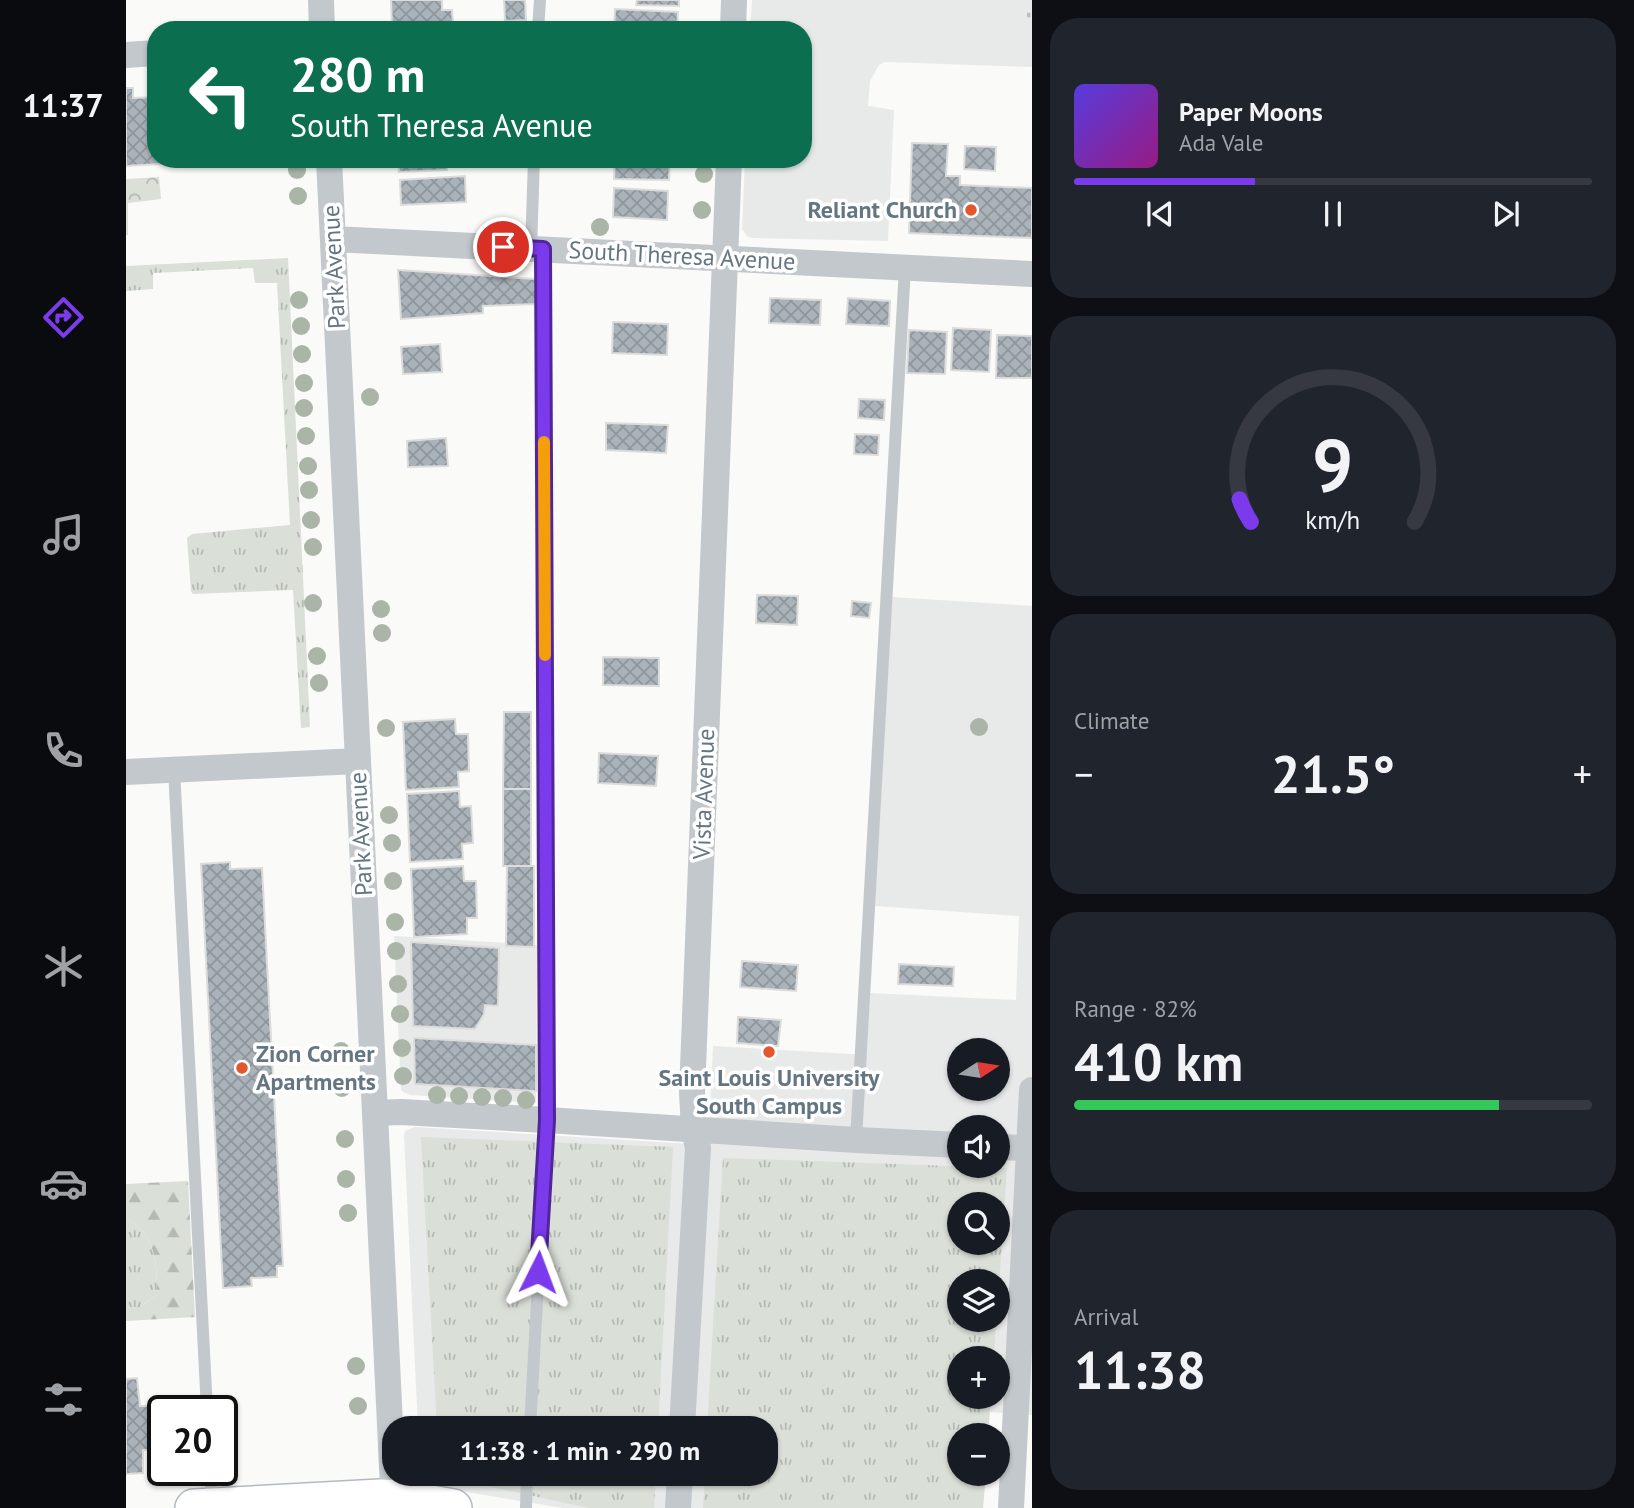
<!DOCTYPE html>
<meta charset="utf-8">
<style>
body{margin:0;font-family:"PT Sans",sans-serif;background:#20242c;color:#f1f3f6;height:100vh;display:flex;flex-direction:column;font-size:26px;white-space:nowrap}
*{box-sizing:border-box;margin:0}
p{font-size:23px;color:#9ea1a6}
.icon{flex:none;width:38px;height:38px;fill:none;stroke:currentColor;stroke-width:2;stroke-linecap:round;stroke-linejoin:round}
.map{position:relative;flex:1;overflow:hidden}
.details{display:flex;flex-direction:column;gap:18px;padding:18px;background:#0d0f14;width:602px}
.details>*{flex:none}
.banner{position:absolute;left:21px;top:21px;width:665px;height:147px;border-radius:28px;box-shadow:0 2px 5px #0004;background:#0b6e4f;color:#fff;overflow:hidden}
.needle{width:46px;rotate:78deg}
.controls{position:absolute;left:821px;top:1038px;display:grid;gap:14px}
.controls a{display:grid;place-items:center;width:63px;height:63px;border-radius:50%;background:#171b24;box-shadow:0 2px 5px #0004;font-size:35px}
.speed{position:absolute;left:21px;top:1395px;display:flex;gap:14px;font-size:35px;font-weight:700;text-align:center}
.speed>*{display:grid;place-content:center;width:91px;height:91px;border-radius:50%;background:#171b24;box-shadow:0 2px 5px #0004;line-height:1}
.speed .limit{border:4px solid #111;border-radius:10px;background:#fff;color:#111}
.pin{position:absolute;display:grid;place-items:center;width:60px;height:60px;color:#fff;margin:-30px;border:4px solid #fff;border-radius:50%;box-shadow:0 2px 7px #0007}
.me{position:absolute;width:77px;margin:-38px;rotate:3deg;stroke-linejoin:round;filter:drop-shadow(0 0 5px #0008)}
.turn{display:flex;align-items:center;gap:24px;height:147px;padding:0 28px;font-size:32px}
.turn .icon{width:91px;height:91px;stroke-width:2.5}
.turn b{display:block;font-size:49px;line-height:60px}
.big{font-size:52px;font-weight:600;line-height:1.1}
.details .tile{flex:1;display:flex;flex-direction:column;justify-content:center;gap:10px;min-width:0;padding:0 24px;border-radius:28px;background:#20242c}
.details .dial{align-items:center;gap:0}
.dial svg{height:182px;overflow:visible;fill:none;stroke:#363941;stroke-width:7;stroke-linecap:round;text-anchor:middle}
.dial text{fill:#f1f3f6;stroke:none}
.song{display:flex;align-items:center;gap:21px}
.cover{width:84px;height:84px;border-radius:10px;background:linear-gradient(135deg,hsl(250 70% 55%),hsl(310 70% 35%))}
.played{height:7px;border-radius:4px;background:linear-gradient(90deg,#7c3aed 35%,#363941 35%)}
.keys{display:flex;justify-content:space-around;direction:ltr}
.heat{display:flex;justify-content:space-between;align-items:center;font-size:38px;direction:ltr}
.charge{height:10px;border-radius:5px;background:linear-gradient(90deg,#34c759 82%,#363941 0)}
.trip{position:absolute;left:256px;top:1416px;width:396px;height:70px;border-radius:28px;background:#171b24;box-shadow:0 2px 5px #0004;font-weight:600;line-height:70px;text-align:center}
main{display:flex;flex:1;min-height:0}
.tab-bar{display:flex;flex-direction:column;width:126px;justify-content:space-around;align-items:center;background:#090b0e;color:#9ea1a6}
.tab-bar .icon{width:49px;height:49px}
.tab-bar .current{color:#7c3aed}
.tab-bar b{font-size:32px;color:#f1f3f6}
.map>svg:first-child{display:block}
.built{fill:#e8e9e9;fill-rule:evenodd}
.grass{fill:url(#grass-tufts);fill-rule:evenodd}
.forest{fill:url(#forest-firs)}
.park{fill:url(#park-crowns)}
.building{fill:url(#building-cross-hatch);stroke:#dcdcda;stroke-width:2}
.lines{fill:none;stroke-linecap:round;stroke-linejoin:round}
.secondary-casing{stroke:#b3babf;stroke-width:40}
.path{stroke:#bbbfc2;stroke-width:4.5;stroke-dasharray:3.5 3.5;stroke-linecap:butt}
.lane{stroke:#c3c8cc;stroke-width:12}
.street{stroke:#c3c8cc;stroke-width:26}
.secondary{stroke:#fff;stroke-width:37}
.tree{fill:#aab4a7}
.route-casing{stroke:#51269a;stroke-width:18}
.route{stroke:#7c3aed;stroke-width:12}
.slow{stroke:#f59e0b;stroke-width:12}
.poi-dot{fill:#e4572e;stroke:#fff;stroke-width:2.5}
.labels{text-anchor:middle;stroke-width:7;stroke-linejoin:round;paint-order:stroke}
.poi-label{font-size:24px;font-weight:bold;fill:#657683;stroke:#fff;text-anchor:end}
.street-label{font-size:24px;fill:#657683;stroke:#fff}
</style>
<main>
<nav class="tab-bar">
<b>11:37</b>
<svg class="icon current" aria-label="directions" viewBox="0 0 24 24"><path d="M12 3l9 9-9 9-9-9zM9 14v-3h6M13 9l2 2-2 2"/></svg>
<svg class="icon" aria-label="music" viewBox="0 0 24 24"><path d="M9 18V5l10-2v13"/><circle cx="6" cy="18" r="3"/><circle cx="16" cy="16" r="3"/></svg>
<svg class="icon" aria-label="phone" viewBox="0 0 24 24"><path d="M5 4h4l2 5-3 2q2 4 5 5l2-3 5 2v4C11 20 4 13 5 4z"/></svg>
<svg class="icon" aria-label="climate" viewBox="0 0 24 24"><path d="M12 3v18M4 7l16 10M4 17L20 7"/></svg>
<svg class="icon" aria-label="car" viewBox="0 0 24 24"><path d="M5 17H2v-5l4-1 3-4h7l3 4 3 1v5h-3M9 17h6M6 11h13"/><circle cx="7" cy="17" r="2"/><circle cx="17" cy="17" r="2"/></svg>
<svg class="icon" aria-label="filters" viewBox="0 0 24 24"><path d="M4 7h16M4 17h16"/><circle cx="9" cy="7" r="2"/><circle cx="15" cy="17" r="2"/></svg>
</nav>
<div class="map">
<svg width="906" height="1508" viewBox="0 0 906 1508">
<defs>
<pattern id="grass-tufts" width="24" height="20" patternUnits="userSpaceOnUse" patternTransform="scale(1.75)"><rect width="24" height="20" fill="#dadfd7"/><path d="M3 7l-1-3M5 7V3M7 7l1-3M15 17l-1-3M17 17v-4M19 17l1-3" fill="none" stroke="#b4b9b4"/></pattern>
<pattern id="forest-firs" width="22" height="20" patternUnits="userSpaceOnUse" patternTransform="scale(1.75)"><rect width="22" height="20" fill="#dadfd7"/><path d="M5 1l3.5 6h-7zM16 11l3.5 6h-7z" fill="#b4b9b4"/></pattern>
<pattern id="park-crowns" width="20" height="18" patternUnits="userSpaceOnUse" patternTransform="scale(1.75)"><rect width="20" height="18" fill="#dadfd7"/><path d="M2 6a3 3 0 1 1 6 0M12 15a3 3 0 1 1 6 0" fill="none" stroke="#b4b9b4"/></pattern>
<pattern id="building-cross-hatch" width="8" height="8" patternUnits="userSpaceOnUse" patternTransform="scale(1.75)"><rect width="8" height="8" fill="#aab3b9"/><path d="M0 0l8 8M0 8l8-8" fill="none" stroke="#8e969c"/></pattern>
</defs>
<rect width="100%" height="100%" fill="#fafaf8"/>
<!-- built -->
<path class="built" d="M 626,0 L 906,0 L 906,67 L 759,62 L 753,65 L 744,81 L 742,106 L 768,110 L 762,241 L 625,238 L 621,236 L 616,229 L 619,159 L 677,159 L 677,30 L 624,30 Z
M 766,597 L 906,606 L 906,1415 L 724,1403 L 717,1508 L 437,1508 L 304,1486 L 299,1483 L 294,1474 L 639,1474 L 639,1428 L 292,1428 L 278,1135 L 279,1131 L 289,1127 L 582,1145 L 587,1046 L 741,1055 L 744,993 L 890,1000 L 893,916 L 749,906 ZM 833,1050 L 872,1050 L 872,1088 L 833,1088 ZM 833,1127 L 872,1127 L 872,1166 L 833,1166 ZM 833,1204 L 872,1204 L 872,1242 L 833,1242 ZM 833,1281 L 872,1281 L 872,1320 L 833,1320 ZM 833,1358 L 872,1358 L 872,1396 L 833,1396 Z
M 268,936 L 411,945 L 410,1103 L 285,1095 L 279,1093 L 275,1090 Z"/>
<!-- grass -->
<path class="grass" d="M 162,258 L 184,727 L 175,728 L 167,590 L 67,594 L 65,591 L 61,538 L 66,534 L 164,525 L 151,283 L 129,283 L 127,268 L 27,273 L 27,289 L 0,291 L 0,266 Z
M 295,1137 L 547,1147 L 532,1428 L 311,1428 Z
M 597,1158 L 881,1168 L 872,1302 L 872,1281 L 833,1281 L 833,1320 L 870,1320 L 868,1358 L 833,1358 L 833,1396 L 865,1397 L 862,1435 L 833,1435 L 833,1474 L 860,1474 L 857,1508 L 577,1508 L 579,1474 L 639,1474 L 639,1428 L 581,1428 ZM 833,1204 L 872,1204 L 872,1242 L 833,1242 Z
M 0,1218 C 30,1236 31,1261 31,1294 L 14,1307 L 0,1308 Z
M 314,1474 L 530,1474 L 528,1508 L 463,1508 L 314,1476 Z"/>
<!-- forest -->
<path class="forest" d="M 62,1181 L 69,1317 L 0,1321 L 0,1308 L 14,1307 L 31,1294 C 31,1261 30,1236 0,1218 L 0,1184 Z"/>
<!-- park -->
<path class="park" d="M 33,177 L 35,199 L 2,203 L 2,235 L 0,235 L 0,179 Z"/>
<!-- building -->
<path class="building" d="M 265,0 L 316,0 L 316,10 L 326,10 L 327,23 L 266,26 Z
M 378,0 L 399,0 L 400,20 L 379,21 Z
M 511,0 L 553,0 L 553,6 L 510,5 Z
M 489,9 L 552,12 L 551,30 L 488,30 Z
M 389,25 L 389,30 L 359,30 L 359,26 Z
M 317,27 L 317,30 L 266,30 L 266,29 Z
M 0,88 L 7,88 L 7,98 L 30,97 L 30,159 L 49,159 L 50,163 L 0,166 Z
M 786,143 L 822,144 L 820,176 L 834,176 L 834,185 L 906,188 L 906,238 L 783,233 Z
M 839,146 L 870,147 L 869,171 L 838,169 Z
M 272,159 L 321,159 L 321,170 L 273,172 Z
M 489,159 L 544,159 L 543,180 L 488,179 Z
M 339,176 L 340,202 L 275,205 L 274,180 Z
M 488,188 L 542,191 L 541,220 L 487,217 Z
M 272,270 L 409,279 L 410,304 L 357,306 L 357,313 L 275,319 Z
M 644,298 L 695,300 L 694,325 L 643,323 Z
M 722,298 L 764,301 L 763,326 L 720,324 Z
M 487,322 L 542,324 L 541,355 L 486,353 Z
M 827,328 L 865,330 L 863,372 L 825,370 Z
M 783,330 L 821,332 L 819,374 L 781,373 Z
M 871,335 L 906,336 L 906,378 L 870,378 Z
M 314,344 L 316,372 L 277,374 L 275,347 Z
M 733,399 L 759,400 L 758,420 L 732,418 Z
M 480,423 L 542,425 L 540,453 L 480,450 Z
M 729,434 L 753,435 L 752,455 L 728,454 Z
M 320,438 L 322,466 L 282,467 L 281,441 Z
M 631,595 L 672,596 L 671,625 L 630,623 Z
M 726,601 L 745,603 L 743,618 L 725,616 Z
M 477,657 L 533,658 L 533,686 L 477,685 Z
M 378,712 L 405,712 L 405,789 L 377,789 Z
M 329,719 L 330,734 L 342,734 L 343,771 L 332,772 L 333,787 L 280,790 L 277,722 Z
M 473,753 L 532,756 L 530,786 L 472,783 Z
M 377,789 L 405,789 L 405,866 L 377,866 Z
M 333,791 L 334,807 L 345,806 L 347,843 L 336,844 L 337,859 L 284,862 L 281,794 Z
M 104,862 L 104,869 L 136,868 L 157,1266 L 151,1266 L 151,1277 L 125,1278 L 126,1286 L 97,1288 L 75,864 Z
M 337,866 L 338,881 L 350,881 L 351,918 L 341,918 L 341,934 L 288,937 L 285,869 Z
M 381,866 L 408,866 L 408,947 L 380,946 Z
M 285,942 L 373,948 L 372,1006 L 359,1005 L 358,1014 L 349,1029 L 287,1026 Z
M 616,961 L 672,965 L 670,991 L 614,987 Z
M 773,964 L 828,967 L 827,986 L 772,984 Z
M 612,1017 L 655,1020 L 652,1046 L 611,1043 Z
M 288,1038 L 410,1045 L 410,1091 L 289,1084 Z
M 11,1378 L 14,1406 L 22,1406 L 23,1450 L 17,1450 L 17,1473 L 0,1474 L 0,1379 Z"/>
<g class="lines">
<!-- secondary casing -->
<g class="secondary-casing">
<path id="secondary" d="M 68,1508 L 254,1498 L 277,1499 L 327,1508"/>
</g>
<!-- path -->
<path class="path" d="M 901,15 L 906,15"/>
<!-- lane -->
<path class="lane" d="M 412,30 L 414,0
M 405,249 L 408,159
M 48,769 L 81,1410
M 730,1140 L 779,267
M 404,1428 L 421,1120 L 417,249
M 84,1470 L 86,1503
M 400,1508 L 401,1474"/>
<!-- street -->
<path class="street" d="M 195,0 L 196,30
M 607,30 L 608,0
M 0,55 L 30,53
M 203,159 L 268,1508
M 207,239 L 906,274
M 0,772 L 231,761
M 249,1113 L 275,1112 L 421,1120 L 730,1140 L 833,1145
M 872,1147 L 903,1148
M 556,1428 L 572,1148 L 568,1129 L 566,1093 L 603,159
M 552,1508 L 554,1474
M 885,1508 L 906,1090"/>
<!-- secondary -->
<use href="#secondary" class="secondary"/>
</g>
<!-- trees -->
<g class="tree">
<circle cx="171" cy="170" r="9"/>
<circle cx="578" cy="174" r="9"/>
<circle cx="172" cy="196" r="9"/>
<circle cx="576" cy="210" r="9"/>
<circle cx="474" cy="227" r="9"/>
<circle cx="173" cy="300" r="9"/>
<circle cx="175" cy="326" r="9"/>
<circle cx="176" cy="354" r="9"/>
<circle cx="178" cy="383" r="9"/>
<circle cx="244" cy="397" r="9"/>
<circle cx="178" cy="408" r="9"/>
<circle cx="180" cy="436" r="9"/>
<circle cx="182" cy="466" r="9"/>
<circle cx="183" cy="490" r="9"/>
<circle cx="185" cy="520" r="9"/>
<circle cx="187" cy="547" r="9"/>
<circle cx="187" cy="603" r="9"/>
<circle cx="255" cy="609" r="9"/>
<circle cx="256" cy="633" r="9"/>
<circle cx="191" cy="656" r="9"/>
<circle cx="193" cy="683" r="9"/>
<circle cx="853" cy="727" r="9"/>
<circle cx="260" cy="728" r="9"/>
<circle cx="263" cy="815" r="9"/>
<circle cx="266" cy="843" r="9"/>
<circle cx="267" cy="881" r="9"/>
<circle cx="269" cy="922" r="9"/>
<circle cx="270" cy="951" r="9"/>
<circle cx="272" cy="984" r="9"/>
<circle cx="274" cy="1014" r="9"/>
<circle cx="276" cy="1048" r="9"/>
<circle cx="215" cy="1051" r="9"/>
<circle cx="277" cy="1076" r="9"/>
<circle cx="216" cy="1088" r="9"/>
<circle cx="311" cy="1095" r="9"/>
<circle cx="333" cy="1096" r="9"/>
<circle cx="356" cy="1097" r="9"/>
<circle cx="377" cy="1098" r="9"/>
<circle cx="400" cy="1100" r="9"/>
<circle cx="219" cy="1139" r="9"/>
<circle cx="220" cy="1179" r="9"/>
<circle cx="222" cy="1213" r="9"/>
<circle cx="230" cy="1366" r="9"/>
<circle cx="232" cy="1406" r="9"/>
</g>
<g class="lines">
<!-- route casing -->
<g class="route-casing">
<path id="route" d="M 377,247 L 417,249 L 421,1120 L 412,1272"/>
</g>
<!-- route -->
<use href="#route" class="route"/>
<!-- slow -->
<path class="slow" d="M 418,442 L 419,655"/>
</g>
<!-- markers -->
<g class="poi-dot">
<circle cx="845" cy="210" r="7"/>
<circle cx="643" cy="1052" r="7"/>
<circle cx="116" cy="1068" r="7"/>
</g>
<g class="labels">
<!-- poi labels -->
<g class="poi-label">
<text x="831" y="218">Reliant Church</text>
<text x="130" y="1062" text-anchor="start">Zion Corner<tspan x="130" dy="28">Apartments</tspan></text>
<text x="643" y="1086" text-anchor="middle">Saint Louis University<tspan x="643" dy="28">South Campus</tspan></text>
</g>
<!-- street labels -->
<g class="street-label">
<text transform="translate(556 256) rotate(3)" y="8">South Theresa Avenue</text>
<text transform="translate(208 267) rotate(-93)" y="8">Park Avenue</text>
<text transform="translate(578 794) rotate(-88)" y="8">Vista Avenue</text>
<text transform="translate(235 834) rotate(-93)" y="8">Park Avenue</text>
</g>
</g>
</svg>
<div class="controls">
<a><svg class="needle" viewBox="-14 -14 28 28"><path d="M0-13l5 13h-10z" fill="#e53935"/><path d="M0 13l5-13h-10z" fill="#9ea1a6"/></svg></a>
<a><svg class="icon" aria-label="sound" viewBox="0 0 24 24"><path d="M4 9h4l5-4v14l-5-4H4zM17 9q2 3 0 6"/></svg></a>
<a><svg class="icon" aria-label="search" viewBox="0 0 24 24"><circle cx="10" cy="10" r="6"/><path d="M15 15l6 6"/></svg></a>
<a><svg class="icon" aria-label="layers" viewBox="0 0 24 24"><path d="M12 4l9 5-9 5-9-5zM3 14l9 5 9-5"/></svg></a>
<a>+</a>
<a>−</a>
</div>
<div class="speed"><div class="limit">20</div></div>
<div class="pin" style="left:377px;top:247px;background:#d93025"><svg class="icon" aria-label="arrive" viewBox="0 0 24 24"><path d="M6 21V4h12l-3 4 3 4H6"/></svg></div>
<svg class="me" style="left:412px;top:1272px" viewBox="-20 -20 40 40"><path d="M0-17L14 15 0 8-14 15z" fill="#7c3aed" stroke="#fff" stroke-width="4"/></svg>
<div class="trip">11:38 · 1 min · 290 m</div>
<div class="banner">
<div class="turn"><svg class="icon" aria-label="left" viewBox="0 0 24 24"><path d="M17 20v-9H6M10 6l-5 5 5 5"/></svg><div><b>280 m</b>South Theresa Avenue</div></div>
</div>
</div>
<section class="details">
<div class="tile">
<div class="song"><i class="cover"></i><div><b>Paper Moons</b><p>Ada Vale</p></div></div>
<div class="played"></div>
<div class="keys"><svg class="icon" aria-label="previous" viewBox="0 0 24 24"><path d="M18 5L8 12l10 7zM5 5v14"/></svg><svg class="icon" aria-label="pause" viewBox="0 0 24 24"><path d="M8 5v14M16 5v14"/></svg><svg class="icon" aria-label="next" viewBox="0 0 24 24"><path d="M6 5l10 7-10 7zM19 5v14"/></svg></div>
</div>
<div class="tile dial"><svg viewBox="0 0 100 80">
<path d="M14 69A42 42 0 1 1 86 69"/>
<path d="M14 69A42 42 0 0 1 9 59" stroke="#7c3aed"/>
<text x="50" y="56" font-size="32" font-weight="700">9</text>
<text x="50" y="72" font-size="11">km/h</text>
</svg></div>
<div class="tile"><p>Climate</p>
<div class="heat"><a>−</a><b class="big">21.5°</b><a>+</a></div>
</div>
<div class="tile"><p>Range · 82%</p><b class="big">410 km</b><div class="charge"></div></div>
<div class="tile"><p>Arrival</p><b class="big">11:38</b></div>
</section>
</main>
